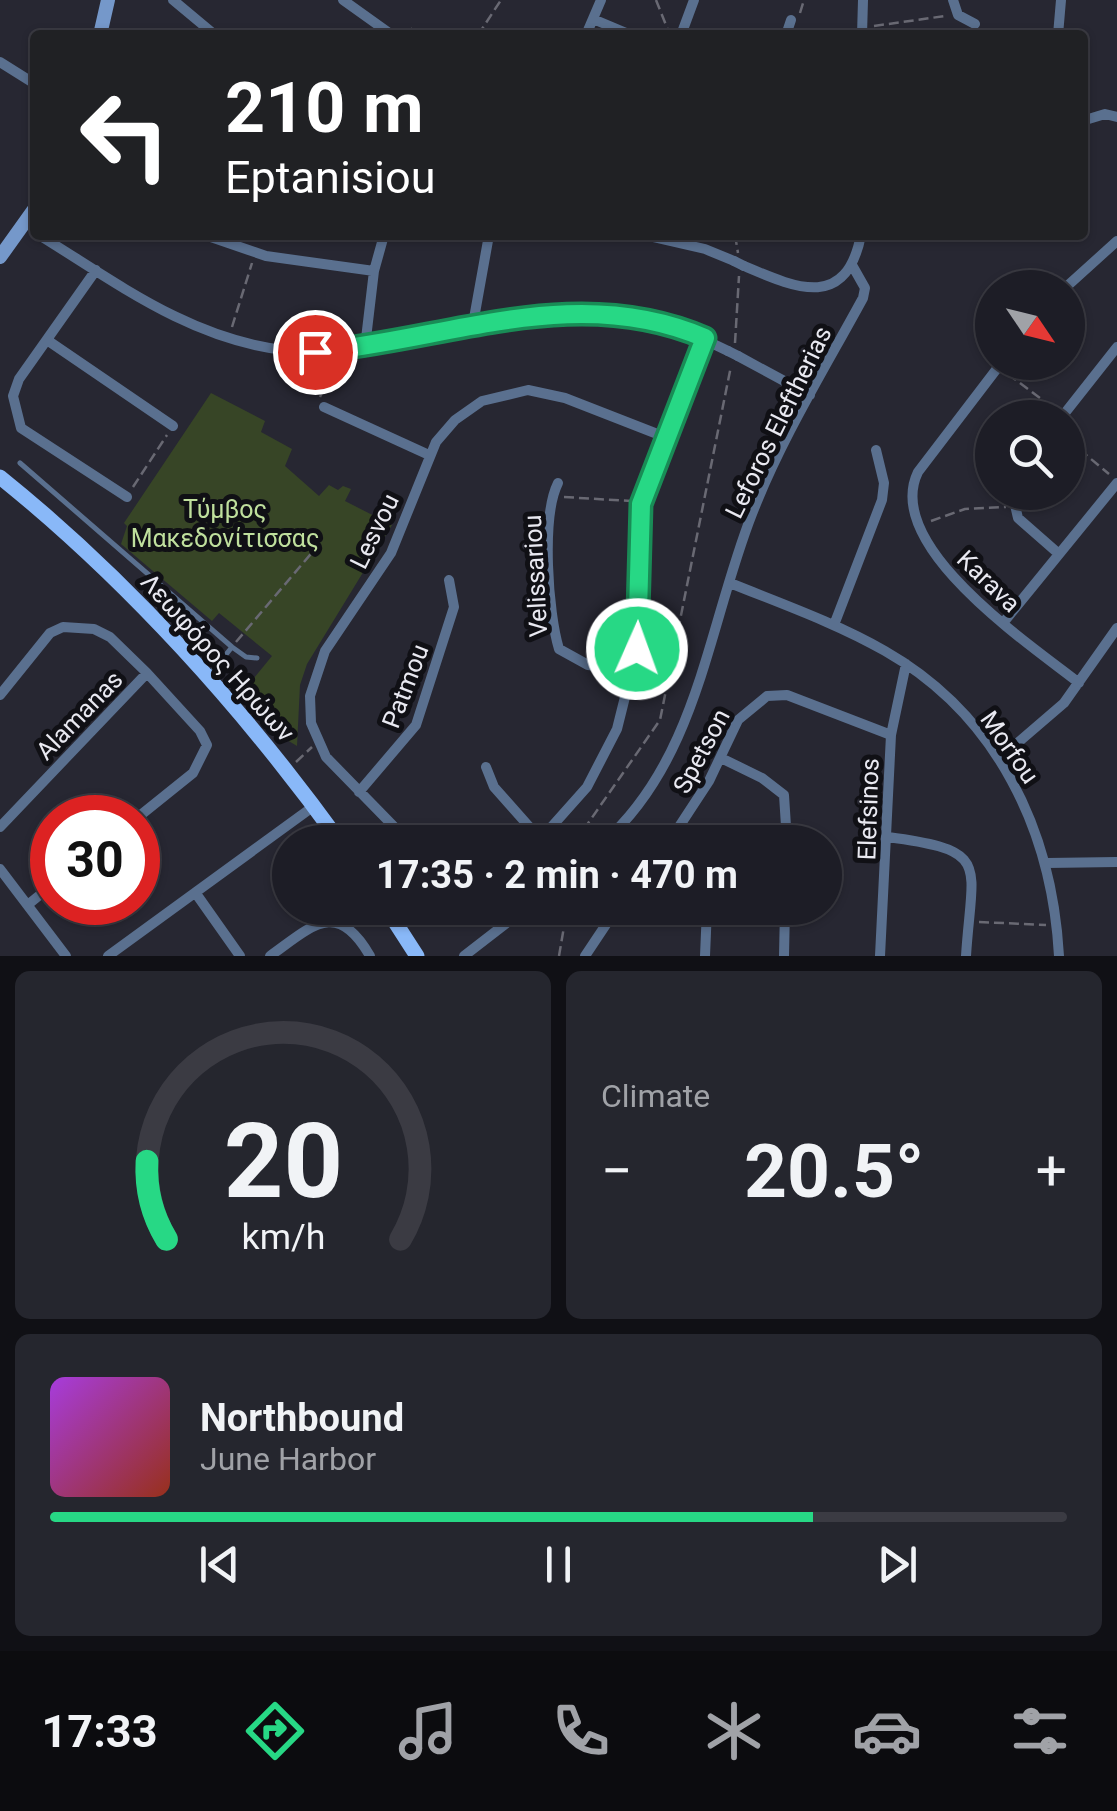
<!DOCTYPE html>
<meta charset="utf-8">
<style>
body{margin:0;font-family:Roboto,sans-serif;background:#25262e;color:#f1f3f6;height:100vh;display:flex;flex-direction:column;font-size:38px;white-space:nowrap}
*{box-sizing:border-box;margin:0}
p{font-size:32px;color:#a0a2a7}
.icon{flex:none;width:55px;height:55px;fill:none;stroke:currentColor;stroke-width:2;stroke-linecap:round;stroke-linejoin:round}
.map{position:relative;height:956px;overflow:hidden}
.panel{display:flex;flex-direction:column;gap:15px;padding:15px;background:#101015;flex:1}
.panel>*{flex:none}
.guide{position:absolute;left:30px;top:30px;width:1058px;height:210px;border-radius:10px;box-shadow:0 2px 8px #0004,0 0 0 2px #3b3b43;background:#202124;color:#fff;overflow:hidden}
.needle{width:65px;rotate:125deg}
.controls{position:absolute;left:975px;top:270px;display:grid;gap:20px}
.controls a{display:grid;place-items:center;width:110px;height:110px;border-radius:50%;background:#1d1d26;box-shadow:0 2px 8px #0004,0 0 0 2px #3b3b43;font-size:50px}
.speed{position:absolute;left:30px;top:795px;display:flex;gap:20px;font-size:50px;font-weight:700;text-align:center}
.speed>*{display:grid;place-content:center;width:130px;height:130px;border-radius:50%;background:#1d1d26;box-shadow:0 2px 8px #0004,0 0 0 2px #3b3b43;line-height:1}
.speed .limit{border:15px solid #d22;background:#fff;color:#111}
.pin{position:absolute;display:grid;place-items:center;width:85px;height:85px;color:#fff;margin:-42px;border:5px solid #fff;border-radius:50%;box-shadow:0 2px 10px #0007}
.me{position:absolute;width:110px;margin:-55px;rotate:2deg;stroke-linejoin:round;filter:drop-shadow(0 0 8px #0008)}
.turn{display:flex;align-items:center;gap:35px;height:210px;padding:0 30px;font-size:45px}
.turn .icon{width:130px;height:130px;stroke-width:2.5}
.turn b{display:block;font-size:70px;line-height:85px}
.big{font-size:75px;font-weight:700;line-height:1.1}
.panel .card{flex:1;display:flex;flex-direction:column;justify-content:center;gap:15px;min-width:0;padding:0 35px;border-radius:15px;background:#25262e}
.panel .dial{align-items:center;gap:0}
.dial svg{height:260px;overflow:visible;fill:none;stroke:#3b3b43;stroke-width:7;stroke-linecap:round;text-anchor:middle}
.dial text{fill:#f1f3f6;stroke:none}
.song{display:flex;align-items:center;gap:30px}
.cover{width:120px;height:120px;border-radius:15px;background:linear-gradient(135deg,hsl(280 70% 55%),hsl(10 70% 35%))}
.played{height:10px;border-radius:5px;background:linear-gradient(90deg,#27d885 75%,#3b3b43 75%)}
.keys{display:flex;justify-content:space-around;direction:ltr}
.heat{display:flex;justify-content:space-between;align-items:center;font-size:55px;direction:ltr}
.panel .tiles{flex:1;display:grid;gap:15px;grid-template-columns:1fr 1fr}
.card:last-child{grid-column:span 2}
.trip{position:absolute;left:272px;top:825px;width:570px;height:100px;border-radius:50px;background:#1d1d26;box-shadow:0 2px 8px #0004,0 0 0 2px #3b3b43;font-weight:700;line-height:100px;text-align:center}
.tabs{display:flex;height:160px;justify-content:space-around;align-items:center;background:#0c0c0f;color:#a0a2a7}
.tabs .icon{width:70px;height:70px}
.tabs .current{color:#27d885}
.tabs b{font-size:45px;color:#f1f3f6}
.map>svg:first-child{display:block}
.green{fill:#374526}
.lines{fill:none;stroke-linecap:round;stroke-linejoin:round}
.path{stroke:#696973;stroke-width:2.5;stroke-dasharray:10 5;stroke-linecap:butt}
.lane{stroke:#5a708f;stroke-width:5}
.street{stroke:#5a708f;stroke-width:10}
.secondary{stroke:#7598ca;stroke-width:14}
.primary{stroke:#89b8f8;stroke-width:15}
.street-bridge{stroke:#5a708f;stroke-width:10}
.route-casing{stroke:#198c56;stroke-width:25}
.route{stroke:#27d885;stroke-width:18}
.labels{text-anchor:middle;stroke-width:10;stroke-linejoin:round;paint-order:stroke}
.street-label{font-size:25px;fill:#e9e9f1;stroke:#101015}
.park-label{font-size:25px;fill:#bfdf9d;stroke:#101015}
</style>
<div class="map">
<svg width="1117" height="956" viewBox="0 0 1117 956">
<rect width="100%" height="100%" fill="#272732"/>
<!-- green -->
<path class="green" d="M 211,393 L 265,421 L 261,432 L 292,449 L 285,466 L 319,496 L 329,485 L 338,490 L 343,486 L 351,489 L 345,501 L 392,525 L 307,664 L 300,685 L 297,746 L 282,737 L 289,725 L 258,697 L 245,699 L 241,694 L 272,656 L 219,613 L 212,621 L 121,544 L 127,526 L 124,523 Z"/>
<g class="lines">
<!-- path -->
<path class="path" d="M 656,0 L 670,35
M 800,13 L 804,0
M 874,26 L 945,16
M 404,34 L 413,28 L 423,35
M 478,35 L 501,0
M 1006,35 L 1048,30
M 735,235 L 738,253
M 232,327 L 252,263
M 735,343 L 739,276
M 1008,374 L 1053,408
M 320,397 L 338,359
M 1068,440 L 1109,474
M 133,487 L 167,435
M 564,497 L 631,501
M 931,521 L 965,509 L 1006,507
M 236,642 L 315,549
M 296,762 L 312,747
M 575,842 L 660,720 L 731,366
M 979,922 L 1046,925
M 559,956 L 567,909"/>
<!-- lane -->
<path class="lane" d="M 20,463 L 232,647 L 246,657 L 257,658
M 211,673 L 232,647"/>
<!-- street -->
<path class="street" d="M 173,0 L 215,35
M 343,0 L 392,35
M 953,0 L 958,15 L 975,24
M 593,19 L 631,35
M 586,35 L 601,0
M 681,35 L 694,0
M 786,35 L 791,20
M 862,35 L 863,0
M 1058,35 L 1061,0
M 0,62 L 35,84
M 1082,121 L 1105,114 L 1117,117
M 39,235 C 117,283 190,339 284,350 C 347,357 409,338 471,325 C 560,305 646,309 728,351
M 205,235 L 266,256 L 374,271
M 644,235 L 705,249 L 734,261
M 744,266 C 796,288 846,311 861,235
M 96,270 L 19,379 L 13,396 L 21,428 L 127,497
M 1065,288 L 1117,241
M 473,324 L 489,235
M 47,340 L 173,426
M 365,347 L 374,271 L 384,235
M 738,356 L 810,395
M 1002,362 L 918,472 C 882,546 1031,645 1079,683
M 324,407 L 429,455
M 1061,418 L 1117,347
M 558,483 C 541,517 548,613 559,649 L 588,665 L 633,671
M 1012,492 L 1018,518 L 1059,554
M 730,583 C 782,604 836,623 885,651 C 997,715 1052,830 1059,956
M 1003,623 L 1117,483
M 834,625 L 882,500 L 884,483 L 876,450
M 0,695 L 50,633 L 63,627 L 94,629 L 110,637 L 147,673 L 200,731 L 207,745 L 193,773 L 137,818
M 721,758 L 762,778 L 784,795 L 787,842
M 1000,758 L 1064,703 L 1117,628
M 486,767 L 494,787 L 541,840
M 359,792 L 416,725 L 454,607 L 449,580
M 0,827 L 147,673
M 888,837 C 992,851 972,862 966,956
M 409,842 L 326,757 L 311,723 L 310,696 L 325,651 L 391,553 L 436,442 L 455,420 L 482,401 L 528,390 L 565,398 L 665,437
M 538,842 L 587,787 L 617,729 L 637,649 L 641,504 L 705,339
M 604,842 C 698,758 708,626 752,514 C 781,439 825,368 863,298 L 865,288 L 852,265
M 669,842 L 709,781 L 738,720 L 767,696 L 787,695 L 891,735
M 1047,863 L 1117,862
M 0,869 L 66,956
M 197,895 L 240,956
M 30,903 L 52,885
M 108,956 L 314,806
M 270,956 C 312,926 337,898 370,956
M 464,956 L 526,908
M 585,956 L 617,908
M 705,956 L 707,908
M 784,956 L 785,908
M 880,956 L 891,735 L 906,664"/>
<!-- secondary -->
<path class="secondary" d="M 100,35 L 108,0
M 0,257 L 35,208"/>
<!-- primary -->
<path class="primary" d="M 0,477 C 128,580 244,709 340,842
M 386,908 L 417,956"/>
<!-- street-bridge -->
<path class="street-bridge" d="M 734,261 L 744,266
M 728,351 L 738,356"/>
</g>
<g class="lines">
<!-- route casing -->
<g class="route-casing">
<path id="route" d="M 315,352 C 447,340 575,282 705,338 L 641,504 L 637,649"/>
</g>
<!-- route -->
<use href="#route" class="route"/>
</g>
<g class="labels">
<!-- street labels -->
<g class="street-label">
<text transform="translate(778 422) rotate(-64)" y="9">Leforos Eleftherias</text>
<text transform="translate(374 531) rotate(-64)" y="9">Lesvou</text>
<text transform="translate(535 576) rotate(-93)" y="9">Velissariou</text>
<text transform="translate(989 581) rotate(44)" y="9">Karava</text>
<text transform="translate(218 657) rotate(48)" y="9">Λεωφόρος Ηρώων</text>
<text transform="translate(405 686) rotate(-69)" y="9">Patmou</text>
<text transform="translate(79 715) rotate(-46)" y="9">Alamanas</text>
<text transform="translate(1010 747) rotate(55)" y="9">Morfou</text>
<text transform="translate(701 751) rotate(-62)" y="9">Spetson</text>
<text transform="translate(868 809) rotate(-88)" y="9">Elefsinos</text>
</g>
<!-- park labels -->
<g class="park-label">
<text x="225" y="518">Τύμβος<tspan x="225" dy="29">Μακεδονίτισσας</tspan></text>
</g>
</g>
</svg>
<div class="controls">
<a><svg class="needle" viewBox="-14 -14 28 28"><path d="M0-13l5 13h-10z" fill="#e53935"/><path d="M0 13l5-13h-10z" fill="#a0a2a7"/></svg></a>
<a><svg class="icon" aria-label="search" viewBox="0 0 24 24"><circle cx="10" cy="10" r="6"/><path d="M15 15l6 6"/></svg></a>
</div>
<div class="speed"><div class="limit">30</div></div>
<div class="pin" style="left:315px;top:352px;background:#d93025"><svg class="icon" aria-label="arrive" viewBox="0 0 24 24"><path d="M6 21V4h12l-3 4 3 4H6"/></svg></div>
<svg class="me" style="left:637px;top:649px" viewBox="-20 -20 40 40"><circle r="17" fill="#27d885" stroke="#fff" stroke-width="3"/><path d="M0-11L8 9 0 5-8 9z" fill="#fff"/></svg>
<div class="trip">17:35 · 2 min · 470 m</div>
<div class="guide">
<div class="turn"><svg class="icon" aria-label="left" viewBox="0 0 24 24"><path d="M17 20v-9H6M10 6l-5 5 5 5"/></svg><div><b>210 m</b>Eptanisiou</div></div>
</div>
</div>
<section class="panel">
<div class="tiles">
<div class="card dial"><svg viewBox="0 0 100 80">
<path d="M14 69A42 42 0 1 1 86 69"/>
<path d="M14 69A42 42 0 0 1 8 45" stroke="#27d885"/>
<text x="50" y="56" font-size="32" font-weight="700">20</text>
<text x="50" y="72" font-size="11">km/h</text>
</svg></div>
<div class="card"><p>Climate</p>
<div class="heat"><a>−</a><b class="big">20.5°</b><a>+</a></div>
</div>
<div class="card">
<div class="song"><i class="cover"></i><div><b>Northbound</b><p>June Harbor</p></div></div>
<div class="played"></div>
<div class="keys"><svg class="icon" aria-label="previous" viewBox="0 0 24 24"><path d="M18 5L8 12l10 7zM5 5v14"/></svg><svg class="icon" aria-label="pause" viewBox="0 0 24 24"><path d="M8 5v14M16 5v14"/></svg><svg class="icon" aria-label="next" viewBox="0 0 24 24"><path d="M6 5l10 7-10 7zM19 5v14"/></svg></div>
</div>
</div>
</section>
<nav class="tabs">
<b>17:33</b>
<svg class="icon current" aria-label="directions" viewBox="0 0 24 24"><path d="M12 3l9 9-9 9-9-9zM9 14v-3h6M13 9l2 2-2 2"/></svg>
<svg class="icon" aria-label="music" viewBox="0 0 24 24"><path d="M9 18V5l10-2v13"/><circle cx="6" cy="18" r="3"/><circle cx="16" cy="16" r="3"/></svg>
<svg class="icon" aria-label="phone" viewBox="0 0 24 24"><path d="M5 4h4l2 5-3 2q2 4 5 5l2-3 5 2v4C11 20 4 13 5 4z"/></svg>
<svg class="icon" aria-label="climate" viewBox="0 0 24 24"><path d="M12 3v18M4 7l16 10M4 17L20 7"/></svg>
<svg class="icon" aria-label="car" viewBox="0 0 24 24"><path d="M5 17H2v-5l4-1 3-4h7l3 4 3 1v5h-3M9 17h6M6 11h13"/><circle cx="7" cy="17" r="2"/><circle cx="17" cy="17" r="2"/></svg>
<svg class="icon" aria-label="filters" viewBox="0 0 24 24"><path d="M4 7h16M4 17h16"/><circle cx="9" cy="7" r="2"/><circle cx="15" cy="17" r="2"/></svg>
</nav>
